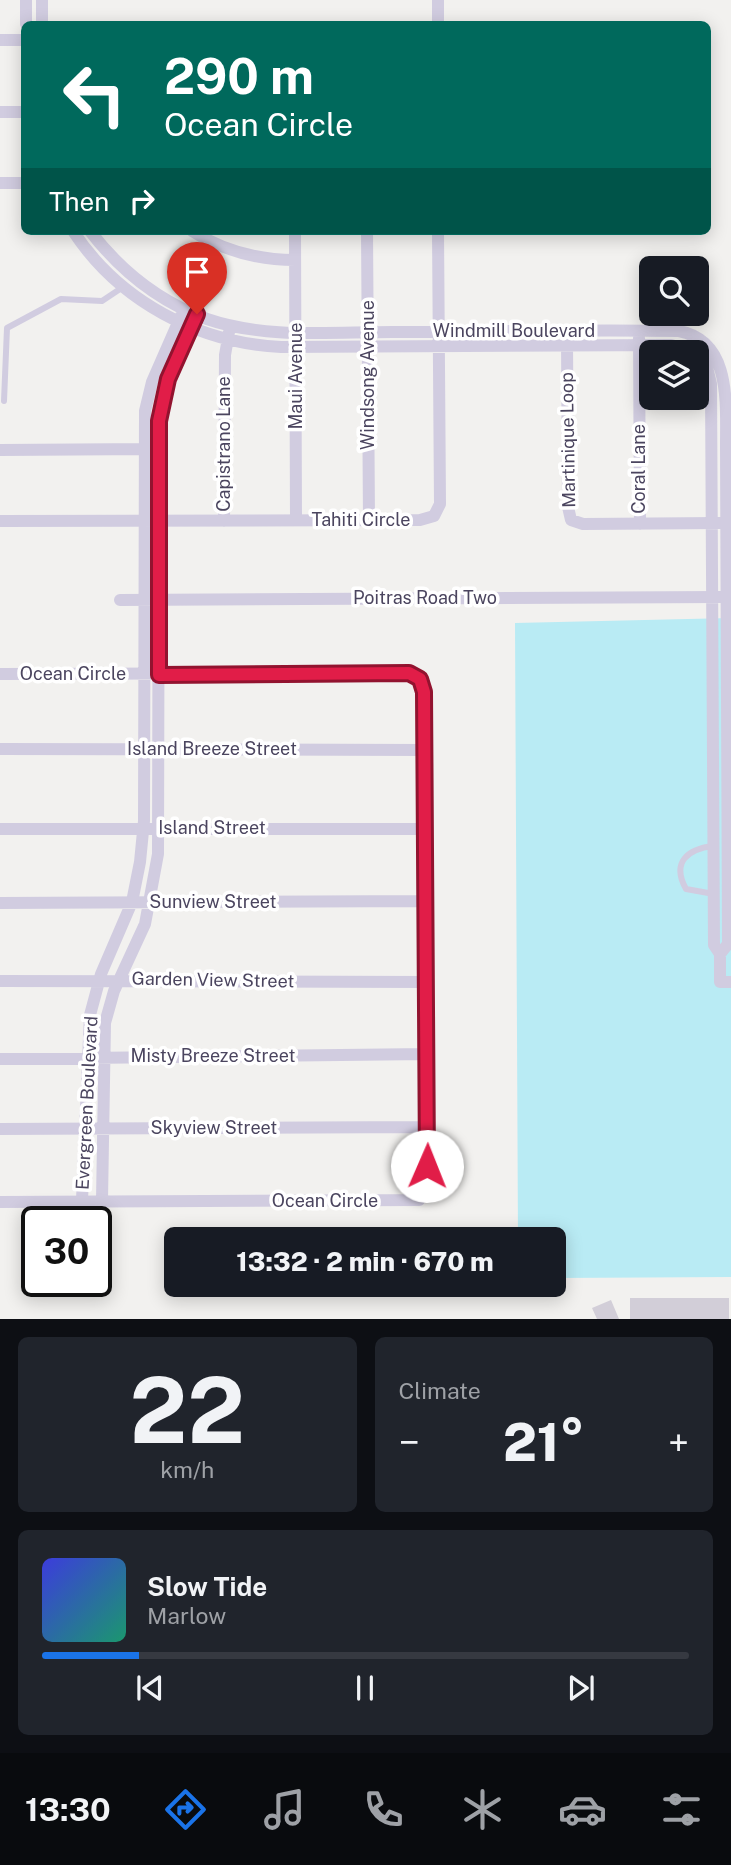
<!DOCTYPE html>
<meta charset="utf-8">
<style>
body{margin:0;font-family:"Public Sans",sans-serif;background:#20242c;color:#f1f3f6;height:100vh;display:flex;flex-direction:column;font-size:26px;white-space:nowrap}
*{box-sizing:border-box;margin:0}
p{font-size:23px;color:#9ea1a6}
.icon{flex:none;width:38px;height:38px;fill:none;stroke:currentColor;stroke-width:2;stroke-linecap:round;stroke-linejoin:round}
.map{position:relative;height:1319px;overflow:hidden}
.side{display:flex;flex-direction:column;gap:18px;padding:18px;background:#0d0f14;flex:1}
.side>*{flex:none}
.guide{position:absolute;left:21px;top:21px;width:690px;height:214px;border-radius:10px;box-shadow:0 4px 18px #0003;background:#00695c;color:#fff;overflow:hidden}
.fabs{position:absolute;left:639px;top:256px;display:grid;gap:14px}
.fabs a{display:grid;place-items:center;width:70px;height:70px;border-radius:10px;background:#171b24;box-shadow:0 4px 18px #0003;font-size:35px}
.speed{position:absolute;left:21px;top:1206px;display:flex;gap:14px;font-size:35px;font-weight:700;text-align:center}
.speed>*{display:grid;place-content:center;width:91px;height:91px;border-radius:50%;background:#171b24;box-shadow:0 4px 18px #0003;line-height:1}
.speed .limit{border:4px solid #111;border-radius:10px;background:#fff;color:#111}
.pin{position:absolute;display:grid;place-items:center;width:60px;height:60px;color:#fff;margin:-72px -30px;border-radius:50% 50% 50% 0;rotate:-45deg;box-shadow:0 0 7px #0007}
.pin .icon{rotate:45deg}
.me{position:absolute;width:77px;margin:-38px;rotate:1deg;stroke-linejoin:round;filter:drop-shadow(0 0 5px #0008)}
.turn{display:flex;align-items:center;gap:24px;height:147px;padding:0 28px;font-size:32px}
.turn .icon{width:91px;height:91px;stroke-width:2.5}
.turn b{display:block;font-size:49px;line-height:60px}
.then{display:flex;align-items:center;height:66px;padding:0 28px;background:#0003;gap:14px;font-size:26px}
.big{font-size:52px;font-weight:800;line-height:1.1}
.side .card{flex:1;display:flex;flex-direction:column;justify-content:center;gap:10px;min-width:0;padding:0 24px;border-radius:10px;background:#20242c}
.side .dial{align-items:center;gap:0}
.dial b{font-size:91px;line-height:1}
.song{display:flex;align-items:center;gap:21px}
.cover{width:84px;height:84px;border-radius:10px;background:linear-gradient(135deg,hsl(240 70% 55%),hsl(160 70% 35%))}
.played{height:7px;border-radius:4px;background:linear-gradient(90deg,#1a73e8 15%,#363941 15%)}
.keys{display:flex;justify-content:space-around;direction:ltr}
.heat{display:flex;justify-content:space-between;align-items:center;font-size:38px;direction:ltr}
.side .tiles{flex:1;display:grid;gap:18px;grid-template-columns:1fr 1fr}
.card:last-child{grid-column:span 2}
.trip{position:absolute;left:164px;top:1227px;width:402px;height:70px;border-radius:10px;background:#171b24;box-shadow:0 4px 18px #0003;font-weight:800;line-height:70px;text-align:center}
.tabs{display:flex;height:112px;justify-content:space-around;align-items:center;background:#090b0e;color:#9ea1a6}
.tabs .icon{width:49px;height:49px}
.tabs .on{color:#1a73e8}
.tabs b{font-size:32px;color:#f1f3f6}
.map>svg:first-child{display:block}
.green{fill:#b9ebf4}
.building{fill:#d2ced8}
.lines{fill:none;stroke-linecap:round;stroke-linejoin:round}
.service{stroke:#d1cce0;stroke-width:6}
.minor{stroke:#d1cce0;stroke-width:12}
.route-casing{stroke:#92132f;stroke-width:18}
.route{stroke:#e11d48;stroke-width:12}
.labels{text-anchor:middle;stroke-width:7;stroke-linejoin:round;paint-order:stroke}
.street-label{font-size:18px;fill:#4b455f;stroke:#fff}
</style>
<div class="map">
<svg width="731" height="1319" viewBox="0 0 731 1319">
<rect width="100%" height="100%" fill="#f2f1ef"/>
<!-- green -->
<path class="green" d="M 731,618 L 731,1277 L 555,1278 L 555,1239 L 518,1239 L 515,623 Z"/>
<!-- building -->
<path class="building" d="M 630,1298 L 729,1298 L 729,1319 L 630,1319 Z
M 611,1300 L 619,1319 L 597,1319 L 592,1308 Z"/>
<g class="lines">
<!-- service -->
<path class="service" d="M 4,401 L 7,328 L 61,299 L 102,301 L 123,287
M 713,846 C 688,849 671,862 686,889 L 714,894"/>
<!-- minor -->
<path class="minor" d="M 26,24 L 26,0
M 42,24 L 42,0
M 438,24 L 438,0
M 0,40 L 24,40
M 0,112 L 24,112
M 0,183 L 24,183
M 73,231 C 119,301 198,343 281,347 L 671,345 L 695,352
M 90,231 C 120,270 160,302 207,319 C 265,339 331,332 392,332 C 487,332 583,329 679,331 C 731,341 726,401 726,446 L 728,944 L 720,954 L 714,945 L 711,384 L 706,363 L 696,353
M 192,231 C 224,251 258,260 295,260
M 295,231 L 296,520
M 367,231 L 369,520
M 639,338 L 640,524
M 567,339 L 568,507 L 571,520 L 583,524 L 720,523
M 0,450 L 150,449
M 0,521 L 420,520 L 434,516 L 440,504 L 438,231
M 224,521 L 225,355 L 229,332
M 120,600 L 720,597
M 0,674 L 409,673 L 420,679 L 424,692 L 427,1147 L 426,1186 L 419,1200 L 0,1202
M 0,749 L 424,750
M 0,829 L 425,829
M 0,903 L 426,901
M 720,954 L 720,982 L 731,982
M 0,981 L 426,982
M 0,1059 L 427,1054
M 0,1129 L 427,1127
M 82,1200 L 90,1015 L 101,974 L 132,902 L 140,862 L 144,821 L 145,411 L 152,382 L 184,309
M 102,1200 L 105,1023 L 114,991 L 145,924 L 158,854 L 159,421 L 168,379 L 197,315"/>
</g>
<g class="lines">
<!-- route casing -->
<g class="route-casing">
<path id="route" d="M 197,314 L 168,379 L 159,421 L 159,675 L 409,673 L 420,679 L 424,692 L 427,1166"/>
</g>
<!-- route -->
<use href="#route" class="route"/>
</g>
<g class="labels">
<!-- street labels -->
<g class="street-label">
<text x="514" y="337">Windmill Boulevard</text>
<text transform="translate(368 375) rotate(-90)" y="6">Windsong Avenue</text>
<text transform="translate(296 376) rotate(-90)" y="6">Maui Avenue</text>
<text transform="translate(568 440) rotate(-91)" y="6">Martinique Loop</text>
<text transform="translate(224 444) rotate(-90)" y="6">Capistrano Lane</text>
<text transform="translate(639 469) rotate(-90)" y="6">Coral Lane</text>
<text x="361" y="526">Tahiti Circle</text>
<text x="425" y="604">Poitras Road Two</text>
<text x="73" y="680">Ocean Circle</text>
<text x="212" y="755">Island Breeze Street</text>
<text x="212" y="834">Island Street</text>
<text x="213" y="908">Sunview Street</text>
<text transform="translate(213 980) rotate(1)" y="6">Garden View Street</text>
<text x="213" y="1062">Misty Breeze Street</text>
<text transform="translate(87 1103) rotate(-87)" y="6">Evergreen Boulevard</text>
<text x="214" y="1134">Skyview Street</text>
<text x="325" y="1207">Ocean Circle</text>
</g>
</g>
</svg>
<div class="fabs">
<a><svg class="icon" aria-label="search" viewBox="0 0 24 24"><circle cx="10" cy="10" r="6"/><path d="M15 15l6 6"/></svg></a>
<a><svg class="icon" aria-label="layers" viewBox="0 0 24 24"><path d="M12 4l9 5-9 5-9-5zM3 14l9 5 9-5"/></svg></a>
</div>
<div class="speed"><div class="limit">30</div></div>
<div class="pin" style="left:197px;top:314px;background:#d93025"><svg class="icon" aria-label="arrive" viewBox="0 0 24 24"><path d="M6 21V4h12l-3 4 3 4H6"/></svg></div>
<svg class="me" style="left:427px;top:1166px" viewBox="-20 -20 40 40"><circle r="19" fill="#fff"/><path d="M0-13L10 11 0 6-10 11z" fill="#e11d48"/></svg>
<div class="trip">13:32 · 2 min · 670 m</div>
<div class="guide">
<div class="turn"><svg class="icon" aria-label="left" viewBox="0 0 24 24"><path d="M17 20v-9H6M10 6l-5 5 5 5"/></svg><div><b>290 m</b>Ocean Circle</div></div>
<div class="then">Then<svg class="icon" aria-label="right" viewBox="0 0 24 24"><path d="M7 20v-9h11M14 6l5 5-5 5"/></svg></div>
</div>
</div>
<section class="side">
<div class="tiles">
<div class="card dial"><b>22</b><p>km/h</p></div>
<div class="card"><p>Climate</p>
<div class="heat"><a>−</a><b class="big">21°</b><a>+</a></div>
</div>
<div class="card">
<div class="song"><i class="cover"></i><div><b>Slow Tide</b><p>Marlow</p></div></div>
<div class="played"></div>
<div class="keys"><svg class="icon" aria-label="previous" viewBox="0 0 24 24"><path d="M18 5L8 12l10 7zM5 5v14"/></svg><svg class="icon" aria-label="pause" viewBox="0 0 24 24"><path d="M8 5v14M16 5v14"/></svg><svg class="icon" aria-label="next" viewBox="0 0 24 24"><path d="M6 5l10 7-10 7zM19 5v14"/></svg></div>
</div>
</div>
</section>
<nav class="tabs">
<b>13:30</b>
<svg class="icon on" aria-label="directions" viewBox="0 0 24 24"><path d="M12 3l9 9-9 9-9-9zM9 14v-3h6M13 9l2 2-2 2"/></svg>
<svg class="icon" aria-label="music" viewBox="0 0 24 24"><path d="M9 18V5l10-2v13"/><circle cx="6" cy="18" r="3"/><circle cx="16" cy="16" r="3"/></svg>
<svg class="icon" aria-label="phone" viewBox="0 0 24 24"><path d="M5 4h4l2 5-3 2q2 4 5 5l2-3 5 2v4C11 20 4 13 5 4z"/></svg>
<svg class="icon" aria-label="climate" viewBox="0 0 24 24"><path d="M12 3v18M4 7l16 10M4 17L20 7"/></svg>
<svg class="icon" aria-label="car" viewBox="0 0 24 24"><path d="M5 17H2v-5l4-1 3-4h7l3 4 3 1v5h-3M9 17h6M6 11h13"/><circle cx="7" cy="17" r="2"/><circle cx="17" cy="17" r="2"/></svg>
<svg class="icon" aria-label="filters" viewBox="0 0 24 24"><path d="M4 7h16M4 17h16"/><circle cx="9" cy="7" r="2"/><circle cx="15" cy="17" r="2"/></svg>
</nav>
